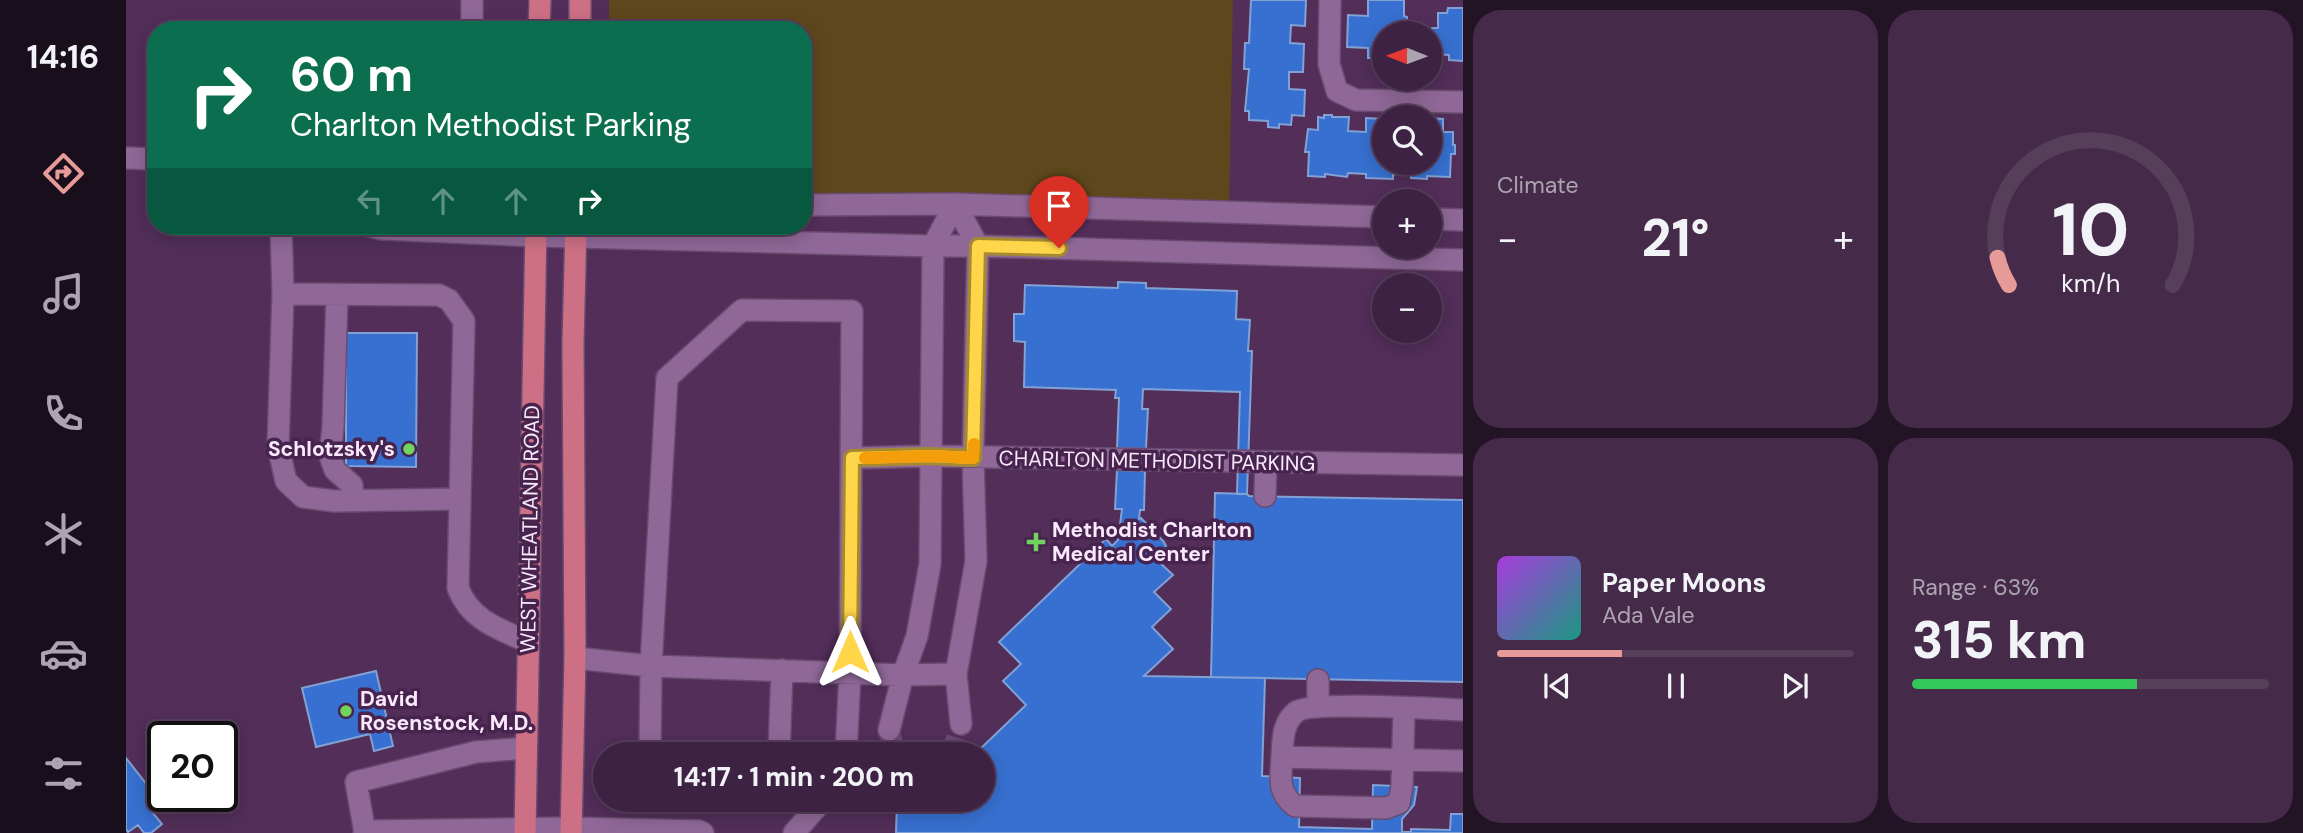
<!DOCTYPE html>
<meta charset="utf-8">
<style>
body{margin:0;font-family:"DM Sans",sans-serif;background:#452a4a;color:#f1f3f6;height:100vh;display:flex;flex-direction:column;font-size:26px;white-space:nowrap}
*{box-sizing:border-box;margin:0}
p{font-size:23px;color:#ada4b2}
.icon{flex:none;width:38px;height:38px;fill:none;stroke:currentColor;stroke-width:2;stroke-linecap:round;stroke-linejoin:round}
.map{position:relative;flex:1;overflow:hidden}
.side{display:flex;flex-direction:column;gap:10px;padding:10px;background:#221325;width:840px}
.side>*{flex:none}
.banner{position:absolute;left:21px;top:21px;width:665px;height:214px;border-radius:28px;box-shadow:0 4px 18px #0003,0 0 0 2px #573f5c;background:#0b6e4f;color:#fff;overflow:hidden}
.needle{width:46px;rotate:271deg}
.controls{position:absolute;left:1246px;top:21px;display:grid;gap:14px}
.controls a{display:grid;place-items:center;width:70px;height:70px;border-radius:50%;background:#3e2243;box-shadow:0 4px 18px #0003,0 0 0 2px #573f5c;font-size:35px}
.speed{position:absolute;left:21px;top:721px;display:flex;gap:14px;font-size:35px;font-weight:700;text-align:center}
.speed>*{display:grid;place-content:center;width:91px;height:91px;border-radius:50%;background:#3e2243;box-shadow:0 4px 18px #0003,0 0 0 2px #573f5c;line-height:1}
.speed .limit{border:4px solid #111;border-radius:10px;background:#fff;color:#111}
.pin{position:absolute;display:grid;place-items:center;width:60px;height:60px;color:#fff;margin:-72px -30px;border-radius:50% 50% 50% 0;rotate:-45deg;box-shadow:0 0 7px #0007}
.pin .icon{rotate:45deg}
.me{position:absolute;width:77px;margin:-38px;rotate:0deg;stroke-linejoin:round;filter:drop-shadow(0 0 5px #0008)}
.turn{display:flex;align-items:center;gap:24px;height:147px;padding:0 28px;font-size:32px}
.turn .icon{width:91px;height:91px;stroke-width:2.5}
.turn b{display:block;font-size:49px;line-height:60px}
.lanes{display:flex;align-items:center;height:66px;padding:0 28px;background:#0003;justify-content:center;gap:35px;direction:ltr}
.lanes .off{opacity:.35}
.big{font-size:52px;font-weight:800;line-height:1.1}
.side .card{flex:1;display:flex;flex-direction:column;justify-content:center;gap:10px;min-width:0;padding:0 24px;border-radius:28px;background:#452a4a}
.side .dial{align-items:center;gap:0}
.dial svg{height:182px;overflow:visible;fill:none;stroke:#573f5c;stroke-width:7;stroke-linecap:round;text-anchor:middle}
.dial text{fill:#f1f3f6;stroke:none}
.song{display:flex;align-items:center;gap:21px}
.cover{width:84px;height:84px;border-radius:10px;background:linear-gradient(135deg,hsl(280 70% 55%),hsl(170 70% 35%))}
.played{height:7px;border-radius:4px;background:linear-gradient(90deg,#e69b98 35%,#573f5c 35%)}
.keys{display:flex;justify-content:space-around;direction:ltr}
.heat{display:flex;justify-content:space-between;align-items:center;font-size:38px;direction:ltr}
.charge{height:10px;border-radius:5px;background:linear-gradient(90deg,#34c759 63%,#573f5c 0)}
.side .tiles{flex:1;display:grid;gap:10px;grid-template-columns:repeat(2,1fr)}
.trip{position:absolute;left:467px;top:742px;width:402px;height:70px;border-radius:35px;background:#3e2243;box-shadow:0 4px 18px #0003,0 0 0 2px #573f5c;font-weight:800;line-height:70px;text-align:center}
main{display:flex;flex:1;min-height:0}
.tab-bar{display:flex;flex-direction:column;width:126px;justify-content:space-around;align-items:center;background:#190e1b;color:#ada4b2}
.tab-bar .icon{width:49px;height:49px}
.tab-bar .active{color:#e69b98}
.tab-bar b{font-size:32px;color:#f1f3f6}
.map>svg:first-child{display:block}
.green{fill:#5e471c}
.building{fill:#3770d0;stroke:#82a1d5;stroke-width:2}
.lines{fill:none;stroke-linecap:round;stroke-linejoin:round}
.minor-tunnel{stroke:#6b4a72;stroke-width:21;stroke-dasharray:21 10;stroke-linecap:butt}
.minor-casing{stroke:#6a4b70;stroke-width:24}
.major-casing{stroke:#6a4b70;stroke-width:24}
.minor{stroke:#8f6897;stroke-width:21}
.major{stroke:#cd7085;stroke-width:21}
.route-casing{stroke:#a68a30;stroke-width:18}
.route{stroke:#ffd54a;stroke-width:12}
.slow{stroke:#f59e0b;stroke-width:12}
.poi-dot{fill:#71d25e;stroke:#47244e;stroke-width:2.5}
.labels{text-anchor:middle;stroke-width:7;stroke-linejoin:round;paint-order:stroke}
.poi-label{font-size:21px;font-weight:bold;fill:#fae8fd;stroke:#47244e;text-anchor:start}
.street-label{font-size:21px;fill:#fae8fd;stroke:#47244e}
</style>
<main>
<nav class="tab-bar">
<b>14:16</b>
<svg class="icon active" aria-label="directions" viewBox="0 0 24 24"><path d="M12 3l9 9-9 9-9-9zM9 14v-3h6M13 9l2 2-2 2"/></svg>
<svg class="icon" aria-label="music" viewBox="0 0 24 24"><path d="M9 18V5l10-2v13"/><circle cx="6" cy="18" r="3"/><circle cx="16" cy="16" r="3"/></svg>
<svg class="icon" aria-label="phone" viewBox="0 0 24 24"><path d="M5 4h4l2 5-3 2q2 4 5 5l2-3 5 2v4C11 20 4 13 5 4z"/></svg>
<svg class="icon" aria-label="climate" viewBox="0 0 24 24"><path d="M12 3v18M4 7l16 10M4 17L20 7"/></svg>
<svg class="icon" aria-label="car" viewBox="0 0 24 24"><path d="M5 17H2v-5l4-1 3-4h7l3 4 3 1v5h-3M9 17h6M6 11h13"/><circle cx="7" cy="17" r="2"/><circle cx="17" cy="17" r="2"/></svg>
<svg class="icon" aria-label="filters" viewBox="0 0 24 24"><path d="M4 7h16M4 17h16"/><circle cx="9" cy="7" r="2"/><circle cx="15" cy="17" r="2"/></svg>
</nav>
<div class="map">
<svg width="1337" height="833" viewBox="0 0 1337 833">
<rect width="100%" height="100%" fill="#522e59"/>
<!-- green -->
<path class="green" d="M 483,0 L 1107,0 L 1103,214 L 677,208 L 677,30 L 483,30 Z"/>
<!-- building -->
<path class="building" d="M 1125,0 L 1180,0 L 1179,26 L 1165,25 L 1164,43 L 1178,44 L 1177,72 L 1163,72 L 1163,89 L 1179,90 L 1178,116 L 1166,115 L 1165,125 L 1153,124 L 1153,128 L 1142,127 L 1142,121 L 1123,120 L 1123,111 L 1119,111 L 1123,69 L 1118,69 L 1119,43 L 1123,43 Z
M 1242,0 L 1278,0 L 1278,16 L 1281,17 L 1281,32 L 1258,33 L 1258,58 L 1242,58 L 1242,48 L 1221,47 L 1222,15 L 1242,16 Z
M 1322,8 L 1337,8 L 1337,61 L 1323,60 L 1323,55 L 1305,54 L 1306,28 L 1312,28 L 1312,13 L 1321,13 Z
M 1198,115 L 1206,115 L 1206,117 L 1223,117 L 1222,131 L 1240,132 L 1240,118 L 1258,119 L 1258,163 L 1304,163 L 1304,118 L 1317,119 L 1317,132 L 1327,132 L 1327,145 L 1329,145 L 1329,154 L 1325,154 L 1324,177 L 1301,176 L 1301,179 L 1285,178 L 1285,175 L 1267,174 L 1267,179 L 1240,178 L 1240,174 L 1222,173 L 1221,177 L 1199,174 L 1199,177 L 1182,176 L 1183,152 L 1179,152 L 1182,129 L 1192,130 L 1192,117 L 1198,118 Z
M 992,282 L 1020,283 L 1020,288 L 1111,291 L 1110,319 L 1124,320 L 1122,351 L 1126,351 L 1121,494 L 1111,494 L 1114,392 L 1017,389 L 1016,409 L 1022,409 L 1020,449 L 991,448 L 993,398 L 989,398 L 990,390 L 898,387 L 899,342 L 888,341 L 888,314 L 898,314 L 899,285 L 992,288 Z
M 220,333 L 291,333 L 290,467 L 220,466 Z
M 991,470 L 1019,471 L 1018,510 L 1014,510 L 1013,519 L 1015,518 L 1038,542 L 1042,550 L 1032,561 L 1047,575 L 1028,592 L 1045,609 L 1026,627 L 1047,649 L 1018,676 L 1139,678 L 1136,776 L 1174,778 L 1173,827 L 1246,829 L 1247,785 L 1291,787 L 1288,805 L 1276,819 L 1276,832 L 1285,832 L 1285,829 L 1324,830 L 1325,814 L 1337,814 L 1337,833 L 770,833 L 771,800 L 858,800 L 858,782 L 869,769 L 853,750 L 900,705 L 877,681 L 895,664 L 873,642 L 980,539 L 986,546 L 992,540 L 996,509 L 989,509 Z
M 1089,493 L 1121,494 L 1123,496 L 1337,500 L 1337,682 L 1085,677 Z
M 250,671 L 267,746 L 248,751 L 244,734 L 190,747 L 176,688 Z
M 0,758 L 36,804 L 26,812 L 36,824 L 25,833 L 18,833 L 12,825 L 2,832 L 0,829 Z"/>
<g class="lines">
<!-- minor-tunnel -->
<path class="minor-tunnel" d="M 763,730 L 767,746 L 775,754
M 819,754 L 828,746 L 835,724"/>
<!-- minor casing -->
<g class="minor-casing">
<path id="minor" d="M 1204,0 L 1203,64 L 1211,91 L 1230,100 L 1337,102
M 346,30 L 346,0
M 0,158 L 30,159
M 829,204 L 852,246 L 847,458 L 850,561 L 830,674 L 835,724
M 677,205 L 829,204 L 1258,217
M 1304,219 L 1337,220
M 155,226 L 157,294 L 313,295 L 323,300 L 338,321 L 332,588 C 344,620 373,629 402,642
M 244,226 L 256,229 L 410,236 L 807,246 L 852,246 L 1337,260
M 157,294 L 152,446 L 160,481 L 177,497 L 208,501 L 334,499
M 211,295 L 207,427 L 204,456 L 209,470 L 226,485 L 227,501
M 726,458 L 804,456 L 1337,465
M 1139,496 L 1140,462
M 449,658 L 525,666 L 541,378 L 616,310 L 726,311 L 724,673 L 720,754
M 1192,707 L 1192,680
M 1278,708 L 1276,786 L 1273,803 L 1260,808 L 1169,806 C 1151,792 1155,778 1156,757 C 1157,741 1156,723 1170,712 C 1184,701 1311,709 1337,710
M 763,730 L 777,675 L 791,636 L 804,564 L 807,246 L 829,204
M 524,754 L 525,666 L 777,675 L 830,674
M 653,754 L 656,670
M 1156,757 L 1337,761
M 238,833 L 245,831 L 445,828 L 573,831 L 577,833
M 239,833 L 230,782 L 350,752 L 400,748
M 668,833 L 697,800"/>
</g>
<!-- major casing -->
<g class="major-casing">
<path id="major" d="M 413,30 L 414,0
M 454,30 L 454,0
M 399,833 L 410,226
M 445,833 L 449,658 L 447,343 L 450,226"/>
</g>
<!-- minor -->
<use href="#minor" class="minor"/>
<!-- major -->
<use href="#major" class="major"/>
</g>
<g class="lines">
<!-- route casing -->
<g class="route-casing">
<path id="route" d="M 724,652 L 726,458 L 804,456 L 847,458 L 852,246 L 933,248"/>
</g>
<!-- route -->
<use href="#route" class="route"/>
<!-- slow -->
<path class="slow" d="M 739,458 L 804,456 L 847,458 L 848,444"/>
</g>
<!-- markers -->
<g class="poi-dot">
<circle cx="283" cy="449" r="7"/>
<path d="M906.5 531.5h7v7h7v7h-7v7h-7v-7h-7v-7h7z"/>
<circle cx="220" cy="711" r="7"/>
</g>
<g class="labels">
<!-- poi labels -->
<g class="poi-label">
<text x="269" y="456" text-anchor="end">Schlotzsky's</text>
<text x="926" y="537">Methodist Charlton<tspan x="926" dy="24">Medical Center</tspan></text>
<text x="234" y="706">David<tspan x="234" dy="24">Rosenstock, M.D.</tspan></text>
</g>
<!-- street labels -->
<g class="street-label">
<text transform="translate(1031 461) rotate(1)" y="7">CHARLTON METHODIST PARKING</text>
<text transform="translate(404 529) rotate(-89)" y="7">WEST WHEATLAND ROAD</text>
</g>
</g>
</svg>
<div class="controls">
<a><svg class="needle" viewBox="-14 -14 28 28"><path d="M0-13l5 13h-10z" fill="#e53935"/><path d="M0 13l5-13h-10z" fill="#ada4b2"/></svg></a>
<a><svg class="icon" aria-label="search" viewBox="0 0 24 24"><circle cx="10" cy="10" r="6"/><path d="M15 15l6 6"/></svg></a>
<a>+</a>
<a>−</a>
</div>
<div class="speed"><div class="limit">20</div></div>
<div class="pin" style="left:933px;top:248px;background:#d93025"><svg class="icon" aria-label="arrive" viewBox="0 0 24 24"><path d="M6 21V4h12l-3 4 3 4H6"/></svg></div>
<svg class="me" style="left:724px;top:652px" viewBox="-20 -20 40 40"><path d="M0-17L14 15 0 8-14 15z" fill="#ffd54a" stroke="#fff" stroke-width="4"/></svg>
<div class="trip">14:17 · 1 min · 200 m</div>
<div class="banner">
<div class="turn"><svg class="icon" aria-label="right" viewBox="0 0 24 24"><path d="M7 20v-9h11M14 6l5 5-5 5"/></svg><div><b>60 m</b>Charlton Methodist Parking</div></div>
<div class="lanes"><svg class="icon off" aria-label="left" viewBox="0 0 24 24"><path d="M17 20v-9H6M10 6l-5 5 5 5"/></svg><svg class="icon off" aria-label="ahead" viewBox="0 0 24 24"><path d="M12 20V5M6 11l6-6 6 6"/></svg><svg class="icon off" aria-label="ahead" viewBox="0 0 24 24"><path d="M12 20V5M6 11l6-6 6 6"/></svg><svg class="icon" aria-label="right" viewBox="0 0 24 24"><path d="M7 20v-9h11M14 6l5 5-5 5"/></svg></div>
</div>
</div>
<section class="side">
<div class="tiles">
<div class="card"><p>Climate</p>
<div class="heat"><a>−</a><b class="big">21°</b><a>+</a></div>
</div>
<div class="card dial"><svg viewBox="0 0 100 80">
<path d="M14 69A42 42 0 1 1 86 69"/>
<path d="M14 69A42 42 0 0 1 9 57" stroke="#e69b98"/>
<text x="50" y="56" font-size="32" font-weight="700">10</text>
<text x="50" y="72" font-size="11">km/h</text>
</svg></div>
<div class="card">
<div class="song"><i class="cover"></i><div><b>Paper Moons</b><p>Ada Vale</p></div></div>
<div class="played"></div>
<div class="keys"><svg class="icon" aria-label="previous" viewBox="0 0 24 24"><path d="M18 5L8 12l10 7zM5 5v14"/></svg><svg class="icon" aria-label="pause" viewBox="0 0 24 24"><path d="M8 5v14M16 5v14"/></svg><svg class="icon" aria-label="next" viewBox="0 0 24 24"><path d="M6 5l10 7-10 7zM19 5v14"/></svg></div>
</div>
<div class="card"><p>Range · 63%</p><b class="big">315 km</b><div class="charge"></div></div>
</div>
</section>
</main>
